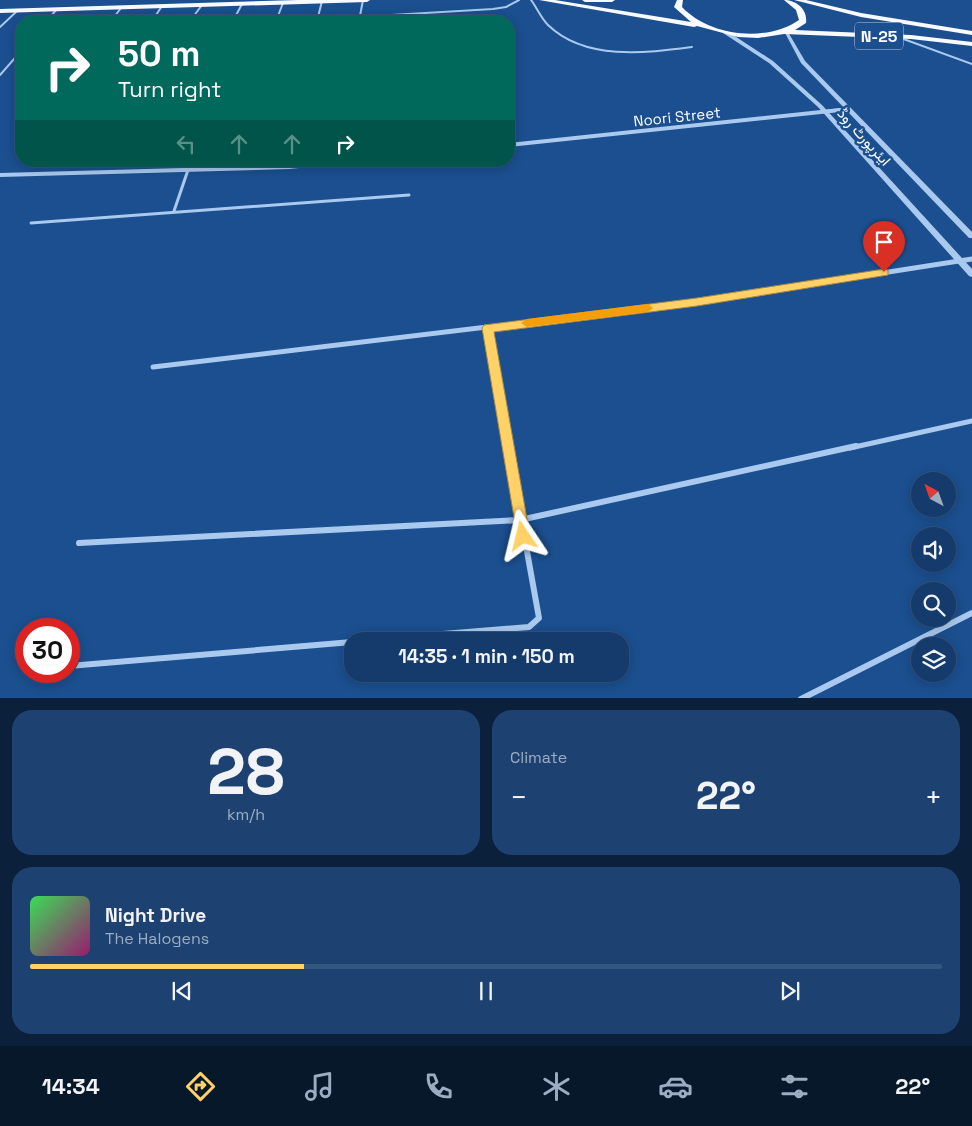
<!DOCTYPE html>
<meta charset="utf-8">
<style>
body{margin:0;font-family:"Space Grotesk",Vazirmatn,sans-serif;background:#1d4271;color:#f1f3f6;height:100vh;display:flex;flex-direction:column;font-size:19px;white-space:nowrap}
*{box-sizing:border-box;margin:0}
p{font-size:16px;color:#9dadc1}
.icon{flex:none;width:28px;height:28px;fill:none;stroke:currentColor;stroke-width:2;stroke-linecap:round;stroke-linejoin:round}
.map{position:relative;height:698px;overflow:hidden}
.details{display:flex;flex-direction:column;gap:12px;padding:12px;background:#0b203b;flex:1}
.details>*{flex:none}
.guide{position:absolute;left:15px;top:15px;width:500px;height:152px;border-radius:20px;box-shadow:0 2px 12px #0003,0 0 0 1px #33557e;background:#00695c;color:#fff;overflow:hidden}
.needle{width:32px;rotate:319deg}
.fabs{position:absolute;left:911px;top:472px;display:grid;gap:10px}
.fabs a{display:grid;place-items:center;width:45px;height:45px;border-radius:50%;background:#143b6b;box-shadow:0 2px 12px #0003,0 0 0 1px #33557e;font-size:25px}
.speed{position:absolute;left:15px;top:618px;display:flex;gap:10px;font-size:25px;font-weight:700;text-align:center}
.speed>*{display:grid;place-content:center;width:65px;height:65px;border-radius:50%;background:#143b6b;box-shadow:0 2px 12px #0003,0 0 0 1px #33557e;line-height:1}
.speed .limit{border:8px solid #d22;background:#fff;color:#111}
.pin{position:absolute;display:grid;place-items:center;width:42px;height:42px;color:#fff;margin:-51px -21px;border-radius:50% 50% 50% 0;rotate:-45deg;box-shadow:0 0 5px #0007}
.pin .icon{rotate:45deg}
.me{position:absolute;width:55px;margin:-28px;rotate:350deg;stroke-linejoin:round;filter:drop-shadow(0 0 4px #0008)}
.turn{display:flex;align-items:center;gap:18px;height:105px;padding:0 20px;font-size:22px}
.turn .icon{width:65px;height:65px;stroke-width:2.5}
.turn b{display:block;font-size:35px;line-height:42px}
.lanes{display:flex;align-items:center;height:48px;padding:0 20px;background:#0003;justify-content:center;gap:25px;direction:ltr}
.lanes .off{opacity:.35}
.big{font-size:38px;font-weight:700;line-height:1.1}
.details .widget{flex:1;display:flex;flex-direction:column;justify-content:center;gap:8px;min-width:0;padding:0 18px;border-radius:20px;background:#1d4271}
.details .dial{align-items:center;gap:0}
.dial b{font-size:65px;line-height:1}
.song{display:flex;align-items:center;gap:15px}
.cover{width:60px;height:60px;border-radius:8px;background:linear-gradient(135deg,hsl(130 70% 55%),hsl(320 70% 35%))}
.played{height:5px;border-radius:2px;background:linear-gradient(90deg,#ffd166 30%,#33557e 30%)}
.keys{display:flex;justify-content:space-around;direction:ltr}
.heat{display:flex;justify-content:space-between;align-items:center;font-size:28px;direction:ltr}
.details .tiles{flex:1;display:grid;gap:12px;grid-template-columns:1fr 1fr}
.widget:last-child{grid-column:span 2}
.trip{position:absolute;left:344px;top:632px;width:285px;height:50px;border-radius:20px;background:#143b6b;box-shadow:0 2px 12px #0003,0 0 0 1px #33557e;font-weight:700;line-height:50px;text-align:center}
.menu{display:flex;height:80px;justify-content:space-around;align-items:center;background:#08182b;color:#9dadc1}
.menu .icon{width:35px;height:35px}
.menu .active{color:#ffd166}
.menu b{font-size:22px;color:#f1f3f6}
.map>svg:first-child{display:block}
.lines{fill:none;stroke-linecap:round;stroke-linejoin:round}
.service-far1{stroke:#a9c9ee;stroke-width:2}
.service{stroke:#a9c9ee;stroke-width:3}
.minor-far3{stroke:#a9c9ee;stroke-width:3}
.minor-far2{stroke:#a9c9ee;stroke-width:4}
.minor-far1{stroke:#a9c9ee;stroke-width:5}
.minor{stroke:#a9c9ee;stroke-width:6}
.tertiary{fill:#a9c9ee;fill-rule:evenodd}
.trunk{fill:#f8faff;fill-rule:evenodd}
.route{fill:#ffd166;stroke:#a68842}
.slow{fill:#f59e0b}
.labels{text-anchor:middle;stroke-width:5;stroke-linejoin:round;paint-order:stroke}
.far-street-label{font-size:15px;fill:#fff;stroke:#1b4f8f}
.shield{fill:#1b4f8f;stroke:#bbcadd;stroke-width:1}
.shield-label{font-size:16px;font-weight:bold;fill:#fff}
</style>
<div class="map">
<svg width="972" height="699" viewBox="0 0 972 699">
<rect width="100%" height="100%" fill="#1b4f8f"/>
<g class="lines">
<!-- service-far1 -->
<path class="service-far1" d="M 531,0 C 537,8 541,18 548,25 C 585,61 646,53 692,47
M 425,14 L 426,21
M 391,15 L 493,9 L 506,7 L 519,0
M 47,21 L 56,10
M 111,21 L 121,8
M 152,21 L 162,6
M 190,21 L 202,5
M 233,21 L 242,4
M 276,21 L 283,3
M 317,21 L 322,1
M 359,21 L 363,0
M 0,27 L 17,11
M 898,37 L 972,64
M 0,75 L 21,51"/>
<!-- service -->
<path class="service" d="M 174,211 L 188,170
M 31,223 L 409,195"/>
<!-- minor-far3 -->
<path class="minor-far3" d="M 828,111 L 848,109"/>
<!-- minor-far2 -->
<path class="minor-far2" d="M 509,145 L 840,110
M 0,175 L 289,167 L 348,161"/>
<!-- minor-far1 -->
<path class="minor-far1" d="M 488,328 L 508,448
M 153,367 L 697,302 L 972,259
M 850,448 L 972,421"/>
<!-- minor -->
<path class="minor" d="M 79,543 L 520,520 L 856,446
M 357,641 L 529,627 L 539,618 L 508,446
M 69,666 L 352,642
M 801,699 L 972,613"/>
<!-- tertiary -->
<path class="tertiary" d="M 723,31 L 727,31 L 773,61 L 822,105 L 972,269 L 972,277 L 969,276 L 818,107 L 769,63 L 723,33 Z
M 784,31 L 788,32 L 805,61 L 972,232 L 972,238 L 969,238 L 801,63 Z"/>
<!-- trunk -->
<path class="trunk" d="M 298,0 L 370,0 L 367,2 L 0,13 L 0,9 Z
M 539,0 L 555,0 L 691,22 L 674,7 L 677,0 L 683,0 L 682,7 C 709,36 766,43 799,20 L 796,10 L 784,0 C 796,0 808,9 806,23 L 795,30 L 911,35 L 972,42 L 972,46 L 911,39 L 784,34 L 758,38 L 738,37 L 697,26 L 694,27 Z
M 582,0 L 615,0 L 612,2 L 585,2 Z
M 794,0 L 806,0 L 861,13 L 972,31 L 972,35 L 861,17 Z"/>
</g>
<!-- route -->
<path class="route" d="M 884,269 L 888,270 L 888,275 L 697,306 L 494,332 L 530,536 L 528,541 L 523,543 L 518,541 L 482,328 L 484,325 L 697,298 Z"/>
<!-- slow -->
<path class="slow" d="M 648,304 L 653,308 L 648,312 L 527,327 L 521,323 L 527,319 Z"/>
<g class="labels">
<!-- far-street labels -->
<g class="far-street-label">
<text transform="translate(677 117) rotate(-6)" y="5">Noori Street</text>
<text transform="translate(864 137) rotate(48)" y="5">ایئرپورٹ روڈ</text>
</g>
<!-- shield labels -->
<rect class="shield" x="855" y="22.5" width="48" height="27" rx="4"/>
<g class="shield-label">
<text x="879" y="42">N-25</text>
</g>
</g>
</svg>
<div class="fabs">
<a><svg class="needle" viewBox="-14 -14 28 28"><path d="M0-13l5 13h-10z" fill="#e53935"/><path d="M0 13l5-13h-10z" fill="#9dadc1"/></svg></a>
<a><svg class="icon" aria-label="sound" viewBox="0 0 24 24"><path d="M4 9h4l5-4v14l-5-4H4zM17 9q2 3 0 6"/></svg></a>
<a><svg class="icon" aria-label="search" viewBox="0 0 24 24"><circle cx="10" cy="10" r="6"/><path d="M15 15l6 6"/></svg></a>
<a><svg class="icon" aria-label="layers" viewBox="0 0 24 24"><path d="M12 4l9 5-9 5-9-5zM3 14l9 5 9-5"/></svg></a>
</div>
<div class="speed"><div class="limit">30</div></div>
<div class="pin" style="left:884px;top:272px;background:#d93025"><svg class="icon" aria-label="arrive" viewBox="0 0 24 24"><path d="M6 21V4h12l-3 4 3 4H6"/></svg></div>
<svg class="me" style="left:523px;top:536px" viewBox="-20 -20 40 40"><path d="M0-17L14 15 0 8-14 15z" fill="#ffd166" stroke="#fff" stroke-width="4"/></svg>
<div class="trip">14:35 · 1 min · 150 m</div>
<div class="guide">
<div class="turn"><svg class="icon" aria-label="right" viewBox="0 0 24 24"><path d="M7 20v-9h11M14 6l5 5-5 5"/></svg><div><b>50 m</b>Turn right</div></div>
<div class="lanes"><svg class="icon off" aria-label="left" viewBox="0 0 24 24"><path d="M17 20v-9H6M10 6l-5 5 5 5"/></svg><svg class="icon off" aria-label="ahead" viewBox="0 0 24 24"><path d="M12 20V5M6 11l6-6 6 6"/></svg><svg class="icon off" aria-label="ahead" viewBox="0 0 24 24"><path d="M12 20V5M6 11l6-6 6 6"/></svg><svg class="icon" aria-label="right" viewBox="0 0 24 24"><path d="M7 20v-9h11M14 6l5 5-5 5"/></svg></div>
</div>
</div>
<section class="details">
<div class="tiles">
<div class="widget dial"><b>28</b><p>km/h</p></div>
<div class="widget"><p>Climate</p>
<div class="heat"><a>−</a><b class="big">22°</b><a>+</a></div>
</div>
<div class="widget">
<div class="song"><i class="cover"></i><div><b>Night Drive</b><p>The Halogens</p></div></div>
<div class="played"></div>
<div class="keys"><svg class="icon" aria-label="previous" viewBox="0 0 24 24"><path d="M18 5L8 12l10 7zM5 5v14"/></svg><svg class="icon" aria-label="pause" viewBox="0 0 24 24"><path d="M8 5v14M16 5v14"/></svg><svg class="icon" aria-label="next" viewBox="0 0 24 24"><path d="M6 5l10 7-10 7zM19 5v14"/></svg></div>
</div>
</div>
</section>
<nav class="menu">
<b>14:34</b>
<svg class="icon active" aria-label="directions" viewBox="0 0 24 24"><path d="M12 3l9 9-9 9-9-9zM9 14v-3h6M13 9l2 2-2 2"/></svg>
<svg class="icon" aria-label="music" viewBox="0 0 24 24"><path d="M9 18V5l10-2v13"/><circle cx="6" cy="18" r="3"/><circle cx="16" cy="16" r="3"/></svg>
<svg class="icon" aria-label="phone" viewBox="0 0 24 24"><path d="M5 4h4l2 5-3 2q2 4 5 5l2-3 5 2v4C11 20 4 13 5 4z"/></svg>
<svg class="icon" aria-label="climate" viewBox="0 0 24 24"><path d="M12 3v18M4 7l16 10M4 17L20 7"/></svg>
<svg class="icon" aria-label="car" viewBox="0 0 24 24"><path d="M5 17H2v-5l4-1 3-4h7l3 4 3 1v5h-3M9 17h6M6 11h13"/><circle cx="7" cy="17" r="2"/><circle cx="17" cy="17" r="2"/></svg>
<svg class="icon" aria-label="filters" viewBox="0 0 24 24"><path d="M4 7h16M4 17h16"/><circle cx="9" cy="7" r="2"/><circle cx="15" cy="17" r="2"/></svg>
<b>22°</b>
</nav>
